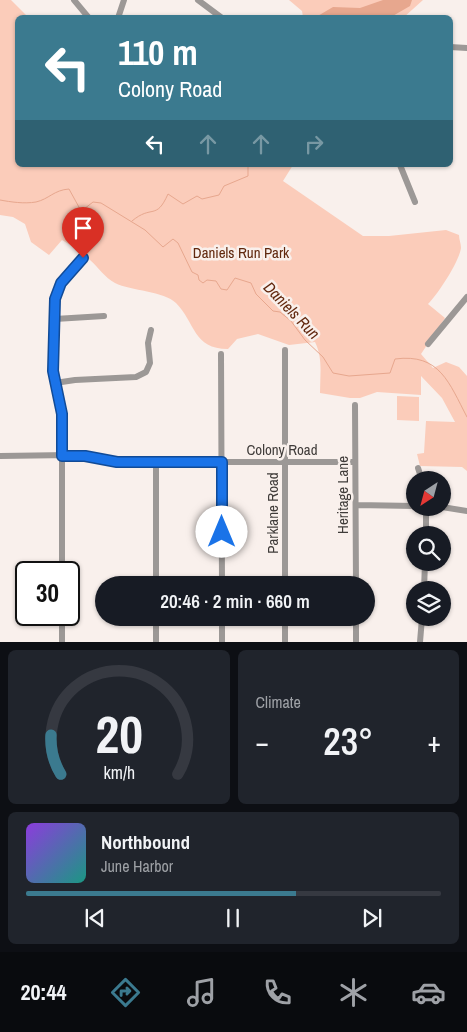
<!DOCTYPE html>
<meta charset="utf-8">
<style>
body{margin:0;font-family:"Archivo Narrow",sans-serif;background:#20242c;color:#f1f3f6;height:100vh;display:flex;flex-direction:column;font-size:19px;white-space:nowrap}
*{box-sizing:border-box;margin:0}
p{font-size:16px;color:#9ea1a6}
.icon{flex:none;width:28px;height:28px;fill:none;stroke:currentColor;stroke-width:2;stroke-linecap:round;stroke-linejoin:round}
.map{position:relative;height:642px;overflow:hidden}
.drawer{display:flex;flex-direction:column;gap:8px;padding:8px;background:#0d0f14;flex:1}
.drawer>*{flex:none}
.banner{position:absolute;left:15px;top:15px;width:438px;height:152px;border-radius:8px;box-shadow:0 1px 4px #0004;background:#3b7a8f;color:#fff;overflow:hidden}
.needle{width:32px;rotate:216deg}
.tools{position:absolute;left:406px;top:471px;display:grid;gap:10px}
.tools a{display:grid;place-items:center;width:45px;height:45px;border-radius:50%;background:#171b24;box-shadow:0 1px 4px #0004;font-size:25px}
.speed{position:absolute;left:15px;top:561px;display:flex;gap:10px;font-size:25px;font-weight:700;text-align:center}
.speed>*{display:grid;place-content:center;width:65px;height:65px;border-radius:50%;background:#171b24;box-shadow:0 1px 4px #0004;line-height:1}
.speed .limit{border:2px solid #111;border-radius:8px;background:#fff;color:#111}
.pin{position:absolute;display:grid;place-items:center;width:42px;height:42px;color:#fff;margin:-51px -21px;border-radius:50% 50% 50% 0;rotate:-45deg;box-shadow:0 0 5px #0007}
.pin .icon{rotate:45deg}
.me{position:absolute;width:55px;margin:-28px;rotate:0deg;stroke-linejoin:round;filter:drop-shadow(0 0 4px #0008)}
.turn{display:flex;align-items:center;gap:18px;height:105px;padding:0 20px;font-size:22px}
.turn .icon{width:65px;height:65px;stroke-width:2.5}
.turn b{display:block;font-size:35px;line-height:42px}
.lanes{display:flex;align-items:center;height:48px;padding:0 20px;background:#0003;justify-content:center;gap:25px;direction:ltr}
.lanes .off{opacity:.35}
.big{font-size:38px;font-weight:600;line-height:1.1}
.drawer .tile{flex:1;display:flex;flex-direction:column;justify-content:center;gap:8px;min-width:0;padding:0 18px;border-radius:8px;background:#20242c}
.drawer .dial{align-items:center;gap:0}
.dial svg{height:130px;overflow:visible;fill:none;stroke:#363941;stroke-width:7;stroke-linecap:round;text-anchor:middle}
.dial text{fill:#f1f3f6;stroke:none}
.song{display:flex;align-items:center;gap:15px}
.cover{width:60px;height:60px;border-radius:8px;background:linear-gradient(135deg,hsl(270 70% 55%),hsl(170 70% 35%))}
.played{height:5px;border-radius:2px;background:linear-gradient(90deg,#3b7a8f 65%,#363941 65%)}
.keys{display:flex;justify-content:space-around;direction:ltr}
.heat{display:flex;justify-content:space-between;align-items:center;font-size:28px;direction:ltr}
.drawer .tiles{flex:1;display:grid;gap:8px;grid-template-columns:1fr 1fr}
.tile:last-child{grid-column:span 2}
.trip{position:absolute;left:95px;top:576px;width:280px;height:50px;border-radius:25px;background:#171b24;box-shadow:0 1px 4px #0004;font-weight:600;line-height:50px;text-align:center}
.dock{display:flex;height:80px;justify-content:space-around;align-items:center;background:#090b0e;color:#9ea1a6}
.dock .icon{width:35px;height:35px}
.dock .on{color:#3b7a8f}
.dock b{font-size:22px;color:#f1f3f6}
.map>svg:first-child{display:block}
.green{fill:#fbccba}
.water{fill:#e7a78e}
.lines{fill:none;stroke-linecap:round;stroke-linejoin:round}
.stream{stroke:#e7a78e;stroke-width:1}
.minor{stroke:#9c9896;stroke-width:6}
.route-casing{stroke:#114b97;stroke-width:12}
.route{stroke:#1a73e8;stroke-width:9}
.labels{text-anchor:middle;stroke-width:5;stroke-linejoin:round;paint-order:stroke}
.park-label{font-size:15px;fill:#60270d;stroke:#f9f0ec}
.street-label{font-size:15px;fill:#403c3a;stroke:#f9f0ec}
.water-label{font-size:16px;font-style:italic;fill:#62280e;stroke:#f9f0ec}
</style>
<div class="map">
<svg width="467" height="642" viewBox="0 0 467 642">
<rect width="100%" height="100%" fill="#f9f0ec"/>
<!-- green -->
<path class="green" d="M 0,0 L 11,0 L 28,17 L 18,18 L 18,165 L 293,165 L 283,181 L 363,236 L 389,236 L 446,230 L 459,235 C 459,239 461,244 461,248 C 459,262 438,294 428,304 L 445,318 L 421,354 L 433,368 L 446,362 L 459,367 L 467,376 L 467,471 L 462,467 L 420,466 L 417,454 L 424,453 L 426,421 L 455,422 L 442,398 L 421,376 L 421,395 L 377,392 L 360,398 L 350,398 L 320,393 C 320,375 323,358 315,342 L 289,345 L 258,334 L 237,339 L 228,349 C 193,349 195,322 176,303 C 164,291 131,291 115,283 C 105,278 98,267 90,260 C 82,252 72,246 62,240 L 49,255 L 31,242 L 25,224 L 13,217 L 0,215 Z
M 289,0 L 423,0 L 403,18 L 303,17 L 302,11 Z
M 397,396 L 419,397 L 419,421 L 397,420 Z"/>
<!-- water -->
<path class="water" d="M 383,0 L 412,0 L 410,6 L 391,17 L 316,17 L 333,7 L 360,8 Z"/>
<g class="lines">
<!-- stream -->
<path class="stream" d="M 0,200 C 11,202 24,204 36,202 C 49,199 54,190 69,189 L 80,209 L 84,209 L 93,202 L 101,203 L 145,230 L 163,247 L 173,239 L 178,243 L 192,272 L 198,275 L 199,280 L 203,283 L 207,280 L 216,281 L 221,289 L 227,290 L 235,278 L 251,283 L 256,294 L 273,311 L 280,312 L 291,321 L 305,340 L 323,357 L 333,373 L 349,376 L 390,373 L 395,359 C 440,353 449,383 467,417
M 132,221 C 152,204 156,221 168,194 L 183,204 L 197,196 L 202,199 L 219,195 L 224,186 L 248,176 L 248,165"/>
<!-- minor -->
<path class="minor" d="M 74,0 L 89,18
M 198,0 L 222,18
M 118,18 L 124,0
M 450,47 L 467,48
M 400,165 L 415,202
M 55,319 L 104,316
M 428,344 L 467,297
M 285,350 L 285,585
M 221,354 L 222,585
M 55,383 L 75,380 L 136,377 L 146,372 L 150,363 L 148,343 L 151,330
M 355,405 L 356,585
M 0,456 L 69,455 L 117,462 L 355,462
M 418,468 L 422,480
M 356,505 L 415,506
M 442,507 L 467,511
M 426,535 L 426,508
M 62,572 L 62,414 L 53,367 L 55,299 L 61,283 L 83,258
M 156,585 L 156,463
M 424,590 L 425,562
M 156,618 L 156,642
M 356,618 L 356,642
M 62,642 L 62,615
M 222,642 L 222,618
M 285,642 L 285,618
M 420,642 L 422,618"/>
</g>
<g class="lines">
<!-- route casing -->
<g class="route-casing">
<path id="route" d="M 83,258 L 61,283 L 55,299 L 53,371 L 62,414 L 62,456 L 85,456 L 117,462 L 222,462 L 222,532"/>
</g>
<!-- route -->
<use href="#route" class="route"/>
</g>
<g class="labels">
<!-- park labels -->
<g class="park-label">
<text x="241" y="258">Daniels Run Park</text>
</g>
<!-- street labels -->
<g class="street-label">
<text x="282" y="455">Colony Road</text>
<text transform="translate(343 495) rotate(-90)" y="5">Heritage Lane</text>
<text transform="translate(273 513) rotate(-90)" y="5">Parklane Road</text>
</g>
<!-- water labels -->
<g class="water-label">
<text transform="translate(292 310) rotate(46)" y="6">Daniels Run</text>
</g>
</g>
</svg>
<div class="tools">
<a><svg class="needle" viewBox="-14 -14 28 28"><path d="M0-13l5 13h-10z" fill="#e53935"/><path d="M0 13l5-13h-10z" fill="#9ea1a6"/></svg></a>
<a><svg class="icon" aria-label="search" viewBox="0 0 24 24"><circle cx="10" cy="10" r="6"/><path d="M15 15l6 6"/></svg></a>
<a><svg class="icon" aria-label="layers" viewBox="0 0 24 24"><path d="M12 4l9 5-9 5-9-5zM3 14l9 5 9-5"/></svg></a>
</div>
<div class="speed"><div class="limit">30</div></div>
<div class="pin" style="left:83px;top:258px;background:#d93025"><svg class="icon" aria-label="arrive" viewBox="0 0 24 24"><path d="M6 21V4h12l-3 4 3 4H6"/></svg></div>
<svg class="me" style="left:222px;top:532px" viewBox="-20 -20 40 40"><circle r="19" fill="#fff"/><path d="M0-13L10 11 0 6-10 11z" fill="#1a73e8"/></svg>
<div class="trip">20:46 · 2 min · 660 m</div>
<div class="banner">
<div class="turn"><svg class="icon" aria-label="left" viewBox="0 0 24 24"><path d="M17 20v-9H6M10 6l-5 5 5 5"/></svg><div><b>110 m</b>Colony Road</div></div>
<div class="lanes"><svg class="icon" aria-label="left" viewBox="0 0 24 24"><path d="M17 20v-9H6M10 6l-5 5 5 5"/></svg><svg class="icon off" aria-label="ahead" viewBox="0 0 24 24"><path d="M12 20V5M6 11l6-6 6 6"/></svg><svg class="icon off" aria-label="ahead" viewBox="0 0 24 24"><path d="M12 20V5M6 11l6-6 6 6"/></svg><svg class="icon off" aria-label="right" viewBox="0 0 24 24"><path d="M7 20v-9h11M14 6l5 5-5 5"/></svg></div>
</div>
</div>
<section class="drawer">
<div class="tiles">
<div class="tile dial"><svg viewBox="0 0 100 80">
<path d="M14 69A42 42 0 1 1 86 69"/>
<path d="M14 69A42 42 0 0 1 8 45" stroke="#3b7a8f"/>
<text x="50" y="56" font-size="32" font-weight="700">20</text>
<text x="50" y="72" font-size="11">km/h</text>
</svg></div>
<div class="tile"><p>Climate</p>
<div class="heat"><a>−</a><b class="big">23°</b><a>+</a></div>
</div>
<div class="tile">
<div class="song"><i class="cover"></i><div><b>Northbound</b><p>June Harbor</p></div></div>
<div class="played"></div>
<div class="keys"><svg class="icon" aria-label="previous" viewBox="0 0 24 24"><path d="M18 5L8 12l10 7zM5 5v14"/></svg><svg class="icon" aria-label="pause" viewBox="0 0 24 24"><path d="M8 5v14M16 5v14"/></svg><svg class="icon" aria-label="next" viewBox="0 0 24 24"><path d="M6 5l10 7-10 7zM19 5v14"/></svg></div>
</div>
</div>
</section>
<nav class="dock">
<b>20:44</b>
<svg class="icon on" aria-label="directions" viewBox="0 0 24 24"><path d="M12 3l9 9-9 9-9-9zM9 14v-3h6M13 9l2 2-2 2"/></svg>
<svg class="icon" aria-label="music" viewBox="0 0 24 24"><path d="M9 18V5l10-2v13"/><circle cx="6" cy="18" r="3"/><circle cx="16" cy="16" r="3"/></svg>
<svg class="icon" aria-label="phone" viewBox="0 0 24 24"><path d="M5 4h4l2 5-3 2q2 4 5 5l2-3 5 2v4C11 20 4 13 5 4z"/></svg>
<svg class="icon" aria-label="climate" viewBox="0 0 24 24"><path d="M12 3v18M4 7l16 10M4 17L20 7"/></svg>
<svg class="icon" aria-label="car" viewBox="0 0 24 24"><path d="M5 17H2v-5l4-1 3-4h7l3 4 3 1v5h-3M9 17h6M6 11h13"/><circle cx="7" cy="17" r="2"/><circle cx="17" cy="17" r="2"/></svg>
</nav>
